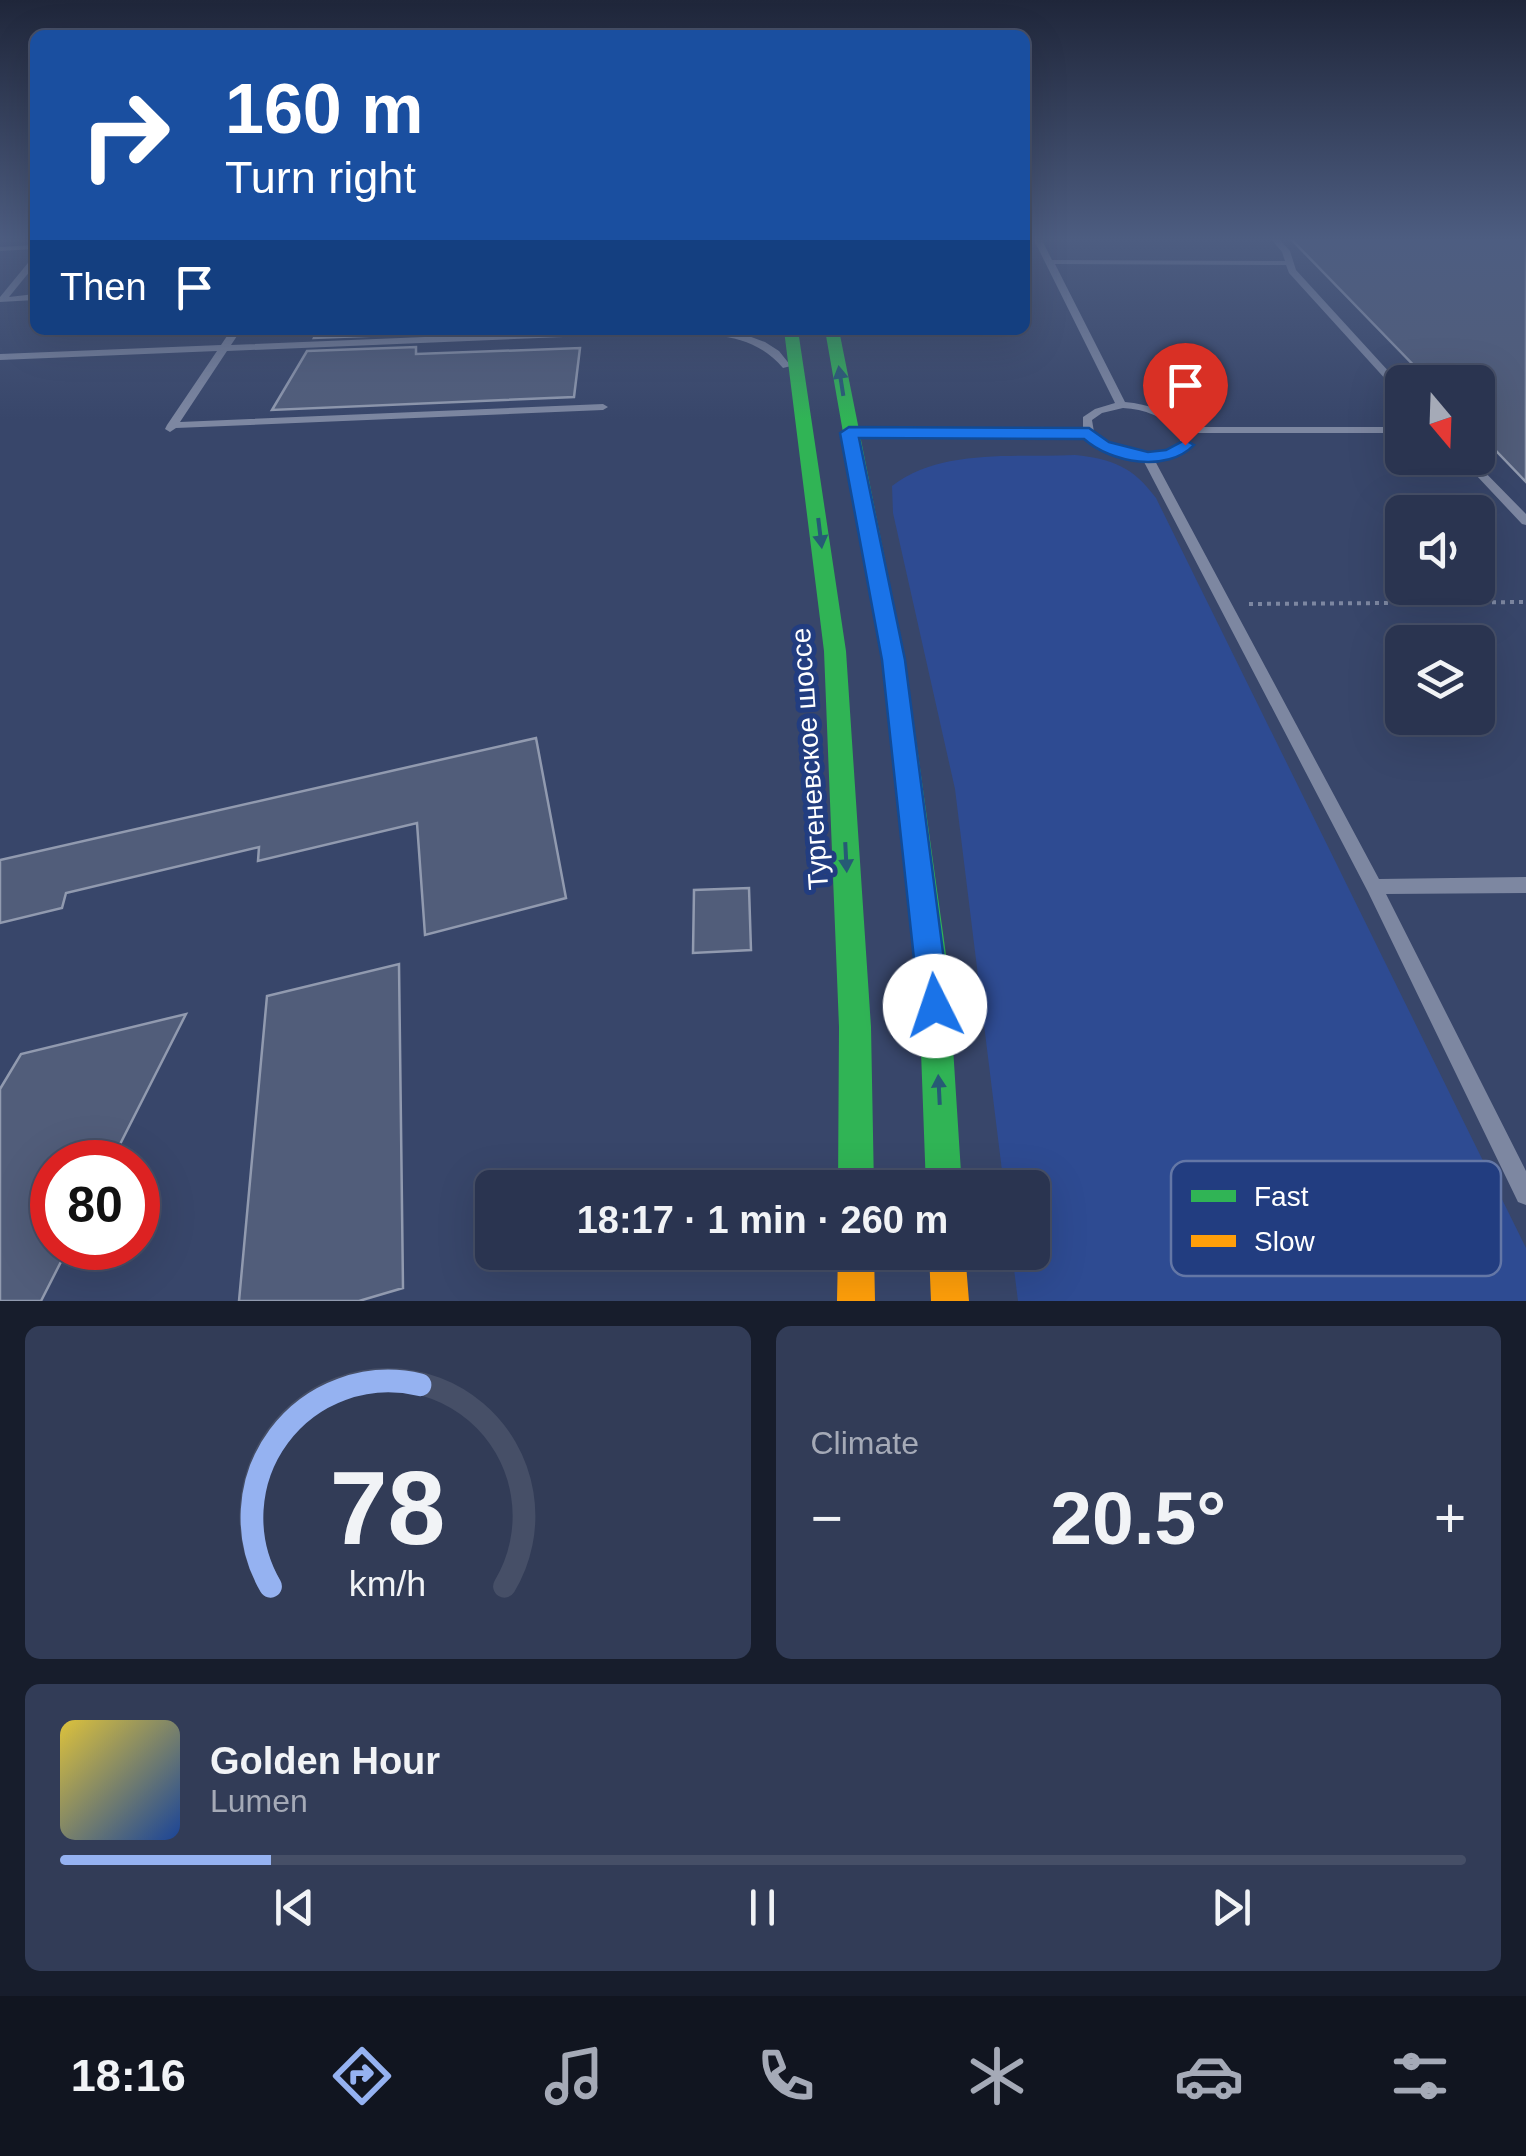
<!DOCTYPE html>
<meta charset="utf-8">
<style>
body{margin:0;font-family:Helvetica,sans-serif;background:#323c57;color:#f1f3f6;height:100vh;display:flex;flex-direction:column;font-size:38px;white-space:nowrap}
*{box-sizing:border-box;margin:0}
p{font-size:32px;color:#a5aab7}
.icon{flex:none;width:55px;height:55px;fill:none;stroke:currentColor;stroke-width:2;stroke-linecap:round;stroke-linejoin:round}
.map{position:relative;height:1301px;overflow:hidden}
.sheet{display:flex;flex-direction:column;gap:25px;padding:25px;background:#171d2c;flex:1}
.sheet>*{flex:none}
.hud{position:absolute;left:30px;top:30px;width:1000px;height:305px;border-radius:15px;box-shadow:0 10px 40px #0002,0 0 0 2px #464f67;background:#1a4fa0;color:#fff;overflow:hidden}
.needle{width:65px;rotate:161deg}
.fabs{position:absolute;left:1385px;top:365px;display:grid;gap:20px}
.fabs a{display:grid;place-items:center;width:110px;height:110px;border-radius:15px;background:#2a3450;box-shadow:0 10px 40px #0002,0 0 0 2px #464f67;font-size:50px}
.speed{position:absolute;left:30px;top:1140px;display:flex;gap:20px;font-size:50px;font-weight:700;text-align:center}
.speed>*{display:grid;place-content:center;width:130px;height:130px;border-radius:50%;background:#2a3450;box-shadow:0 10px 40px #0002,0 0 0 2px #464f67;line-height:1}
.speed .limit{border:15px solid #d22;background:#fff;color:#111}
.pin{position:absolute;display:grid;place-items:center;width:85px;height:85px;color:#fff;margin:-102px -42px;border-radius:50% 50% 50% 0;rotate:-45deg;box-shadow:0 0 10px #0007}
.pin .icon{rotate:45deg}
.me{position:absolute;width:110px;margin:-55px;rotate:356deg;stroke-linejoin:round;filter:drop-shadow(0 0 8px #0008)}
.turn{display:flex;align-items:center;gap:35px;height:210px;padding:0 30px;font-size:45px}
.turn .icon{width:130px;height:130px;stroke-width:2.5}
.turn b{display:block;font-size:70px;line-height:85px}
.then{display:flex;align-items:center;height:95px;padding:0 30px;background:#0003;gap:20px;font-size:38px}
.big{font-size:75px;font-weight:700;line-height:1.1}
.sheet .tile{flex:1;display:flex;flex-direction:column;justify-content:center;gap:15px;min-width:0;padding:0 35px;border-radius:15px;background:#323c57}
.sheet .dial{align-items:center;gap:0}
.dial svg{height:260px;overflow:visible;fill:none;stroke:#464f67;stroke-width:7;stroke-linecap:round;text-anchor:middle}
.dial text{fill:#f1f3f6;stroke:none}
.song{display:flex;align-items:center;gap:30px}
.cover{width:120px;height:120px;border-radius:15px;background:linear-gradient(135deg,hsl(50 70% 55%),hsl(220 70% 35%))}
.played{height:10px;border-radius:5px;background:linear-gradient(90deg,#95b2f1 15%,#464f67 15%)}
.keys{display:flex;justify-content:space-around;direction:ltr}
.heat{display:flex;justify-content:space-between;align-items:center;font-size:55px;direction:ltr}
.sheet .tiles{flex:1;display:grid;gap:25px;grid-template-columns:1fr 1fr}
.tile:last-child{grid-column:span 2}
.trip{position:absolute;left:475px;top:1170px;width:575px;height:100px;border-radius:15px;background:#2a3450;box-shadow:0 10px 40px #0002,0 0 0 2px #464f67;font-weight:700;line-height:100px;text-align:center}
.menu{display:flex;height:160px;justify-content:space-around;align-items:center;background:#111520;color:#a5aab7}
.menu .icon{width:70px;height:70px}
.menu .selected{color:#95b2f1}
.menu b{font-size:45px;color:#f1f3f6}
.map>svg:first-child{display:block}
.green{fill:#2e4b92}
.building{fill:#515d7a;stroke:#919aaf;stroke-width:2.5}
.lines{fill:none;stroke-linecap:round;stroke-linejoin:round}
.path{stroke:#7d87a1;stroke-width:4;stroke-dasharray:4 5;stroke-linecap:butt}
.lane{fill:#7d87a1;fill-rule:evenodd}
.fast{fill:#30b455;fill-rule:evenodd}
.slow{fill:#ff9f0a;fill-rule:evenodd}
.oneway{fill:#265b75}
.route{fill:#1a73e8;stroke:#114b97;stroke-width:2.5}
.labels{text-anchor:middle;stroke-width:10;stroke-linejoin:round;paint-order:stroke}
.street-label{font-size:28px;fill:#fff;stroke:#223d80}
.key{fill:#223d80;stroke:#6477a6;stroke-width:2.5}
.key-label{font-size:28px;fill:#fff}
</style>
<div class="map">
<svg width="1526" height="1301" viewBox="0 0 1526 1301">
<rect width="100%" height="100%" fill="#38466a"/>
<!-- green -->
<path class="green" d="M 1075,455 C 1113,459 1133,467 1156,498 L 1526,1248 L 1526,1301 L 1018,1301 L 1012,1253 L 1032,1252 L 1032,1188 L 1004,1187 L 955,789 L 893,513 L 892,486 C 942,448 1015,458 1075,455 Z"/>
<!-- building -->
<path class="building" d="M 1290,238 L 1526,238 L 1526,482 L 1478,432 L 1478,382 L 1430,382 Z
M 318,330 L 415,330 L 415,334 L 314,338 Z
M 416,347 L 416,354 L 580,348 L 574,397 L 272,410 L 307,351 Z
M 536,738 L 566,898 L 425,935 L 417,823 L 258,861 L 259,847 L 66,893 L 62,908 L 0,923 L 0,860 Z
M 749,888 L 751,950 L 693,953 L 694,890 Z
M 399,964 L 403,1288 L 359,1301 L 239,1301 L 267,996 Z
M 186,1014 L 111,1162 L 52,1162 L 52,1248 L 68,1248 L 41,1301 L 0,1301 L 0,1089 L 21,1054 Z"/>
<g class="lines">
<!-- path -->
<path class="path" d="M 1249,604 L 1526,602"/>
<!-- lane -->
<path class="lane" d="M 1033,238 L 1041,238 L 1052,260 L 1285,261 L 1282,252 L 1270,238 L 1278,238 L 1290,251 L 1296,270 L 1402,386 L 1402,394 L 1398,393 L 1289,273 L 1286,265 L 1055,264 L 1125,402 C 1149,404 1169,412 1188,427 L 1402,427 L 1402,433 L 1190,433 L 1189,447 L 1177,454 L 1154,459 L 1379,879 L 1526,877 L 1526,893 L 1386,894 L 1526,1171 L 1526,1205 L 1518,1202 L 1368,892 L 1143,460 C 1122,458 1104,450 1086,436 L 855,436 L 850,433 L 855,430 L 1083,430 L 1083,417 L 1095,409 L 1115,403 ZM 1123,408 C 1145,409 1163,417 1180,431 L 1180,444 C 1149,460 1121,452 1094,432 L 1092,420 L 1102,413 Z
M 35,245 L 35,249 L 0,251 L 0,247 Z
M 32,258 L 35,258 L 35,265 L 9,297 L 35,294 L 35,300 L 0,302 L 0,297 Z
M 231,330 L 241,330 L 231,345 L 596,330 L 713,330 L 746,335 L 765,342 L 779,351 L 791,366 L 783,368 C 751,330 706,335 661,333 L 227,351 L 180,422 L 603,404 L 608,407 L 603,410 L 176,428 L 170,432 L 165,429 L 167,425 L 217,351 L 0,360 L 0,354 L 221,345 Z
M 1460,458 L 1471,458 L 1526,514 L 1526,525 L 1522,524 Z"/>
<!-- fast -->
<path class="fast" d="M 784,330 L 798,330 L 846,651 L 871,1027 L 874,1188 L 838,1188 L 839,1027 L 824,651 Z
M 825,330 L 839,330 L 905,660 L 948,969 L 962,1188 L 926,1188 L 918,969 L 883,660 Z"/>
<!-- slow -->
<path class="slow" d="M 838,1252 L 874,1252 L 875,1301 L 837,1301 Z
M 929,1252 L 965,1252 L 969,1301 L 931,1301 Z"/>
</g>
<!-- one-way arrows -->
<defs><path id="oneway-solid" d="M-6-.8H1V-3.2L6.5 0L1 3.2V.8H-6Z" transform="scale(2.5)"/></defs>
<g class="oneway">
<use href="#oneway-solid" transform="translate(841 381) rotate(-99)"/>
<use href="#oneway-solid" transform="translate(820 533) rotate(83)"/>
<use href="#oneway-solid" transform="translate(846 857) rotate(87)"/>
<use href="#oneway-solid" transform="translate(939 1090) rotate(-93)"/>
</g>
<!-- sky -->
<linearGradient id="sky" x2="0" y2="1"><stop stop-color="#1f263a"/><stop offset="0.57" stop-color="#4d5d81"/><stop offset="1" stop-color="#4d5d81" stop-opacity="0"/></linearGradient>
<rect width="1526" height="420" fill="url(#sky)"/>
<!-- route -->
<path class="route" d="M 849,427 L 1089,428 L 1109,442 L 1148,452 L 1166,450 L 1185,440 L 1194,445 C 1167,473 1111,463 1084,439 L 859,438 L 905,660 L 950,1006 L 946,1016 L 935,1021 L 924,1016 L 919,1006 L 882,660 L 840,433 Z"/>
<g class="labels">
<!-- street labels -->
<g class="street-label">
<text transform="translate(809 759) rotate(-94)" y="10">Тургеневское шоссе</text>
</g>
</g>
<!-- legend -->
<rect x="1171" y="1161" width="330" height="115" rx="15" class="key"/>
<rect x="1191" y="1190" width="45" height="12" fill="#30b455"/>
<rect x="1191" y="1235" width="45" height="12" fill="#ff9f0a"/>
<g class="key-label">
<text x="1254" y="1206">Fast</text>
<text x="1254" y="1251">Slow</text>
</g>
</svg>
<div class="fabs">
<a><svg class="needle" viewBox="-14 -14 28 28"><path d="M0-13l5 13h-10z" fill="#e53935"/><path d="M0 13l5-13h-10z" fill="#a5aab7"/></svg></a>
<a><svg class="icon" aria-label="sound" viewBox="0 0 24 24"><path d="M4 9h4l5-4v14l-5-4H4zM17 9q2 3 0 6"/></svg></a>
<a><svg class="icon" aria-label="layers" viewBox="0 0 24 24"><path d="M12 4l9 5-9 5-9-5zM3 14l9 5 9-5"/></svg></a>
</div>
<div class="speed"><div class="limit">80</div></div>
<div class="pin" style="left:1185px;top:445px;background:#d93025"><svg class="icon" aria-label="arrive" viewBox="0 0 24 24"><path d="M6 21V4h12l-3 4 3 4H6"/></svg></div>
<svg class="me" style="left:935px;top:1006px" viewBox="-20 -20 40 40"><circle r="19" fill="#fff"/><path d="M0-13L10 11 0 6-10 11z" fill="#1a73e8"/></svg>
<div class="trip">18:17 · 1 min · 260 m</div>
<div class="hud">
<div class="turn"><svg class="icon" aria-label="right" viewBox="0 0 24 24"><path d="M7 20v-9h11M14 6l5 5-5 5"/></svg><div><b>160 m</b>Turn right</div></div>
<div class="then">Then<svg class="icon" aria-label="arrive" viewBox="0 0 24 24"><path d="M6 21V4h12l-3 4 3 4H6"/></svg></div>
</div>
</div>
<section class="sheet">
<div class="tiles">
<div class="tile dial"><svg viewBox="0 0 100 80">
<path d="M14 69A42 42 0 1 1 86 69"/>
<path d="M14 69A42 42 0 0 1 60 7" stroke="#95b2f1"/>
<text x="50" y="56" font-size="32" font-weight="700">78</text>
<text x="50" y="72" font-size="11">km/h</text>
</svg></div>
<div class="tile"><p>Climate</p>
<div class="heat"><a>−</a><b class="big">20.5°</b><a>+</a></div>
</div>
<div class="tile">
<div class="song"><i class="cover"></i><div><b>Golden Hour</b><p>Lumen</p></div></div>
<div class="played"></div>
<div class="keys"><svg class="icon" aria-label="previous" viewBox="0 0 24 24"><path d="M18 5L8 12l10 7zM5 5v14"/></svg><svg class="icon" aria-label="pause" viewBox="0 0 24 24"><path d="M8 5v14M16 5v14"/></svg><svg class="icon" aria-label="next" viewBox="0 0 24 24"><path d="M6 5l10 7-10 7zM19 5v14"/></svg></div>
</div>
</div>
</section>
<nav class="menu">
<b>18:16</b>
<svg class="icon selected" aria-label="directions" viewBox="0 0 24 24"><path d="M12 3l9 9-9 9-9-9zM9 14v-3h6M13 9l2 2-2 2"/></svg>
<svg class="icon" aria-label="music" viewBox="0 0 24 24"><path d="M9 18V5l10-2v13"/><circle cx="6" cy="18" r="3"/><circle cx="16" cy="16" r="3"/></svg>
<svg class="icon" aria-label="phone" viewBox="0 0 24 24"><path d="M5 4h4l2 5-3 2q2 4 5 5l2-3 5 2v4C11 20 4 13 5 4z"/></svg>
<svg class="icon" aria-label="climate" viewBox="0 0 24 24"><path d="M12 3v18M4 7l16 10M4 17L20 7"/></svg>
<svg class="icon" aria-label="car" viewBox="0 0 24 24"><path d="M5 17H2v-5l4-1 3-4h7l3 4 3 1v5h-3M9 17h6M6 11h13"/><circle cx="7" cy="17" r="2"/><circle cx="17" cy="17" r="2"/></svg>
<svg class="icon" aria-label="filters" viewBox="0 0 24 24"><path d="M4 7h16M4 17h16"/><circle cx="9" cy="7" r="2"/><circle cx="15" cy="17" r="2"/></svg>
</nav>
